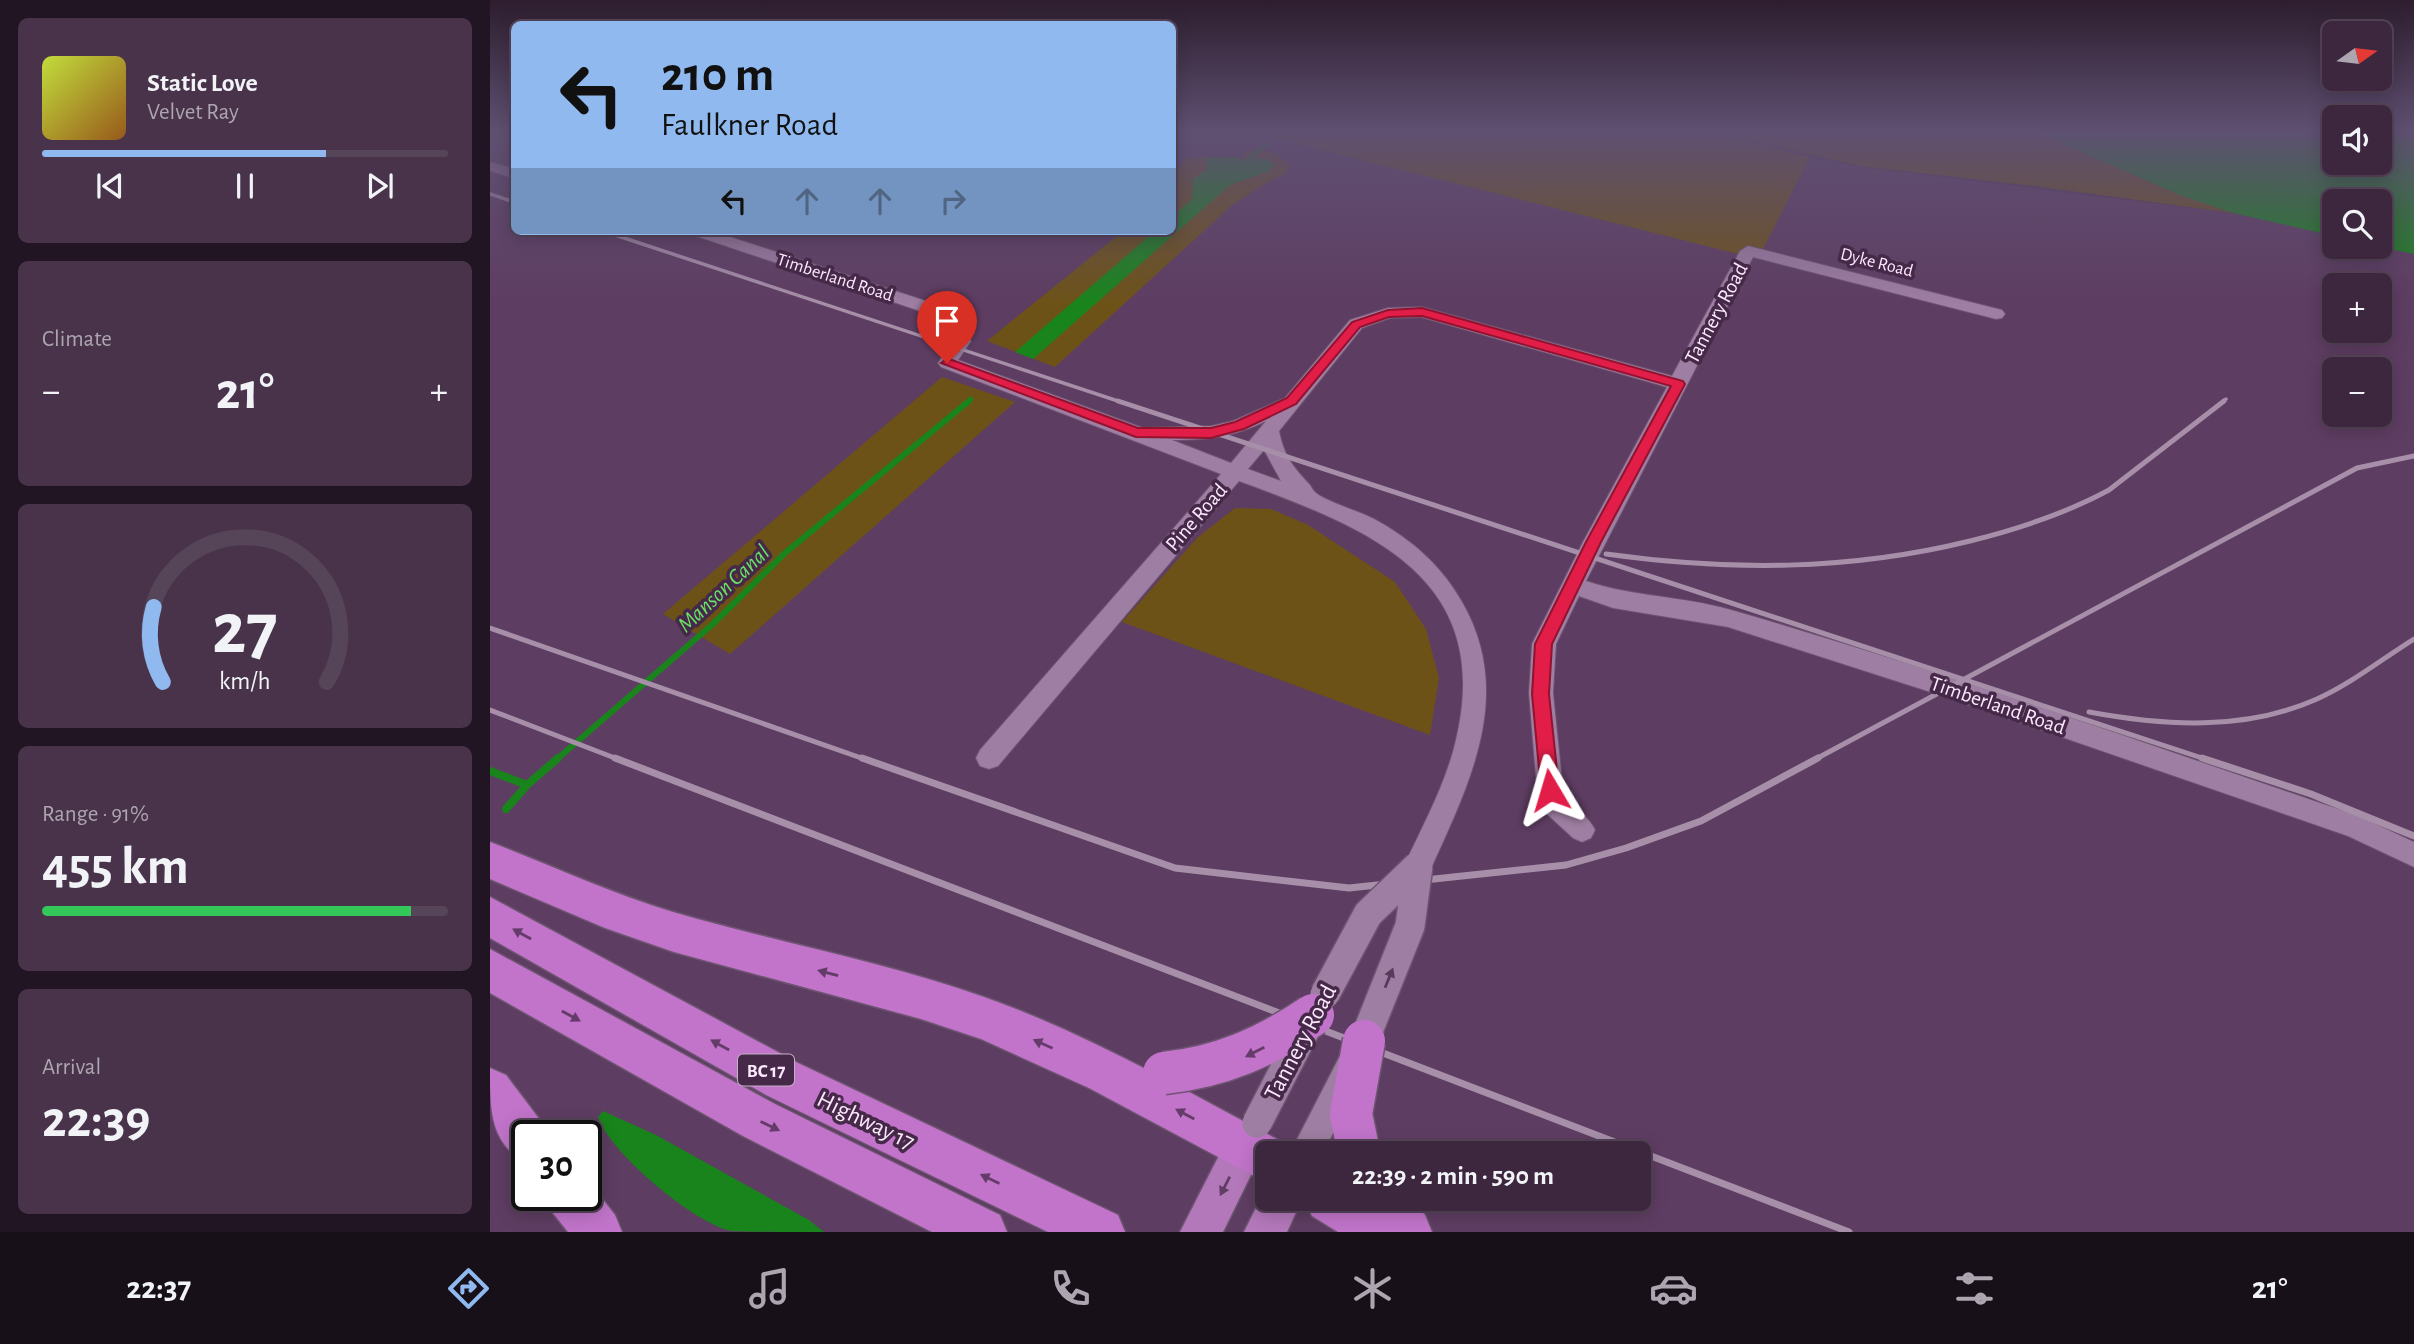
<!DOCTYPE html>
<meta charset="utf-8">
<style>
body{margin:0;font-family:"Alegreya Sans",sans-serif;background:#48334a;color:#f1f3f6;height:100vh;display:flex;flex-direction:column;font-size:26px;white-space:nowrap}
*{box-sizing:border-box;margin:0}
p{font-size:23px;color:#ada5b0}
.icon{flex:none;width:38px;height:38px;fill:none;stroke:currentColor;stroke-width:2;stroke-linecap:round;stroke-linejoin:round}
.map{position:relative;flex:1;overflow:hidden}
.sheet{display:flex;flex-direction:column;gap:18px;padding:18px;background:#221523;width:490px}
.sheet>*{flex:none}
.hud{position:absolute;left:21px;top:21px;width:665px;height:214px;border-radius:10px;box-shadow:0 4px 18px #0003,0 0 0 2px #564459;background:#90b9f0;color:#111;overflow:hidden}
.needle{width:46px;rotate:76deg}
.tools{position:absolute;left:1832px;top:21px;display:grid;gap:14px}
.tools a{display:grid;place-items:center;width:70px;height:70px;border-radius:10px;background:#3d273f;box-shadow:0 4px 18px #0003,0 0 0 2px #564459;font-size:35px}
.speed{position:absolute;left:21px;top:1120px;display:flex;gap:14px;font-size:35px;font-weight:700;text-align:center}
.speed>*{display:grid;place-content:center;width:91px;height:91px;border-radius:50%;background:#3d273f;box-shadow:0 4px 18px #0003,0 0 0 2px #564459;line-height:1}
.speed .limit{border:4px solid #111;border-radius:10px;background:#fff;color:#111}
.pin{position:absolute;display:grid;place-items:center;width:60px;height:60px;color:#fff;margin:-72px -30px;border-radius:50% 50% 50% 0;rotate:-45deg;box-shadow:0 0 7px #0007}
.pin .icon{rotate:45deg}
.me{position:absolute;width:77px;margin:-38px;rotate:353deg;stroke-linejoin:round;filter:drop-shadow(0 0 5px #0008)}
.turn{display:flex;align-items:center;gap:24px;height:147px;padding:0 35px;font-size:32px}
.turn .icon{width:91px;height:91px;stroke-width:2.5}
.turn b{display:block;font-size:49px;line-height:60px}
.lanes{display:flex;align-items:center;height:66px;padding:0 35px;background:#0003;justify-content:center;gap:35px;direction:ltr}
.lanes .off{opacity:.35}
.big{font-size:52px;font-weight:600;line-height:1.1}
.sheet .tile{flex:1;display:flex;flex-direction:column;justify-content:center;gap:10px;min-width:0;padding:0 24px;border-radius:10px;background:#48334a}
.sheet .dial{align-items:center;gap:0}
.dial svg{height:182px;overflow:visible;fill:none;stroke:#564459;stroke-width:7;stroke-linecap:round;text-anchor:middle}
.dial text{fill:#f1f3f6;stroke:none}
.song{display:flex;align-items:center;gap:21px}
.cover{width:84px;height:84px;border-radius:10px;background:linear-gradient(135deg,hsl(70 70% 55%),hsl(30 70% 35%))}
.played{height:7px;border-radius:4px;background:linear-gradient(90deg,#90b9f0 70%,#564459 70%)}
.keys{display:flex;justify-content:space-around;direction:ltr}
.heat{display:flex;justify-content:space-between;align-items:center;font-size:38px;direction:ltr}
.charge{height:10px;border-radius:5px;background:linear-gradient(90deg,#34c759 91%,#564459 0)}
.trip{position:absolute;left:765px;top:1141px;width:396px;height:70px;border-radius:10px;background:#3d273f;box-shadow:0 4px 18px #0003,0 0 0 2px #564459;font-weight:600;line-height:70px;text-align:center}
.tabs{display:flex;height:112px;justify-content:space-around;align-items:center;background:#181019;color:#ada5b0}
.tabs .icon{width:49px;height:49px}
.tabs .active{color:#90b9f0}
.tabs b{font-size:32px;color:#f1f3f6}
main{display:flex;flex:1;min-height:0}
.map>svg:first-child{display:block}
.built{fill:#5e3d62;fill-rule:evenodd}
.green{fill:#6d5218}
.water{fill:#19841c}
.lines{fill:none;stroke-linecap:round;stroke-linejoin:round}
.stream-far2{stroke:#19841c;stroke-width:4.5}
.stream-far1{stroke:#19841c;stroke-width:6}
.stream{stroke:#19841c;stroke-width:8}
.minor-casing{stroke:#6d5470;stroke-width:2}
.major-casing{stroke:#6d5470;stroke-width:3}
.highway-casing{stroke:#6d5470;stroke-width:3}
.minor{fill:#9e7ea2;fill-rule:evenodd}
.major{fill:#b378ba;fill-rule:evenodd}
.highway{fill:#c174ca;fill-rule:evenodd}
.rail-far2{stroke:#a78fa9;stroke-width:3.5}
.rail-far1{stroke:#a78fa9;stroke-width:5}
.rail{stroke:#a78fa9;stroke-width:7}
.minor-bridge-casing{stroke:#6d5470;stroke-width:32;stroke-linecap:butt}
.highway-bridge-casing{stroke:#6d5470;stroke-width:45;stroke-linecap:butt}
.minor-bridge{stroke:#9e7ea2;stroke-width:29}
.highway-bridge{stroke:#c174ca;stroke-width:42}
.oneway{fill:#653c69}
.oneway2{fill:#583a5b}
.oneway3{fill:#613d65}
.route{fill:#e11d48;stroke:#92132f;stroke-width:2}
.labels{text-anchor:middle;stroke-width:7;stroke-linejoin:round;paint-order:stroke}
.far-street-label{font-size:18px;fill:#fce9fd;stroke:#462949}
.shield{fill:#462949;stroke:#c5afc7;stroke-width:2}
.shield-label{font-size:19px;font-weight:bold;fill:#fce9fd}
.street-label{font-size:21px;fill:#fce9fd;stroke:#462949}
.water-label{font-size:23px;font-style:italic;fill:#6ae266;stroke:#462949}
.near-street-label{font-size:24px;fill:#fce9fd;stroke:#462949}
</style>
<main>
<section class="sheet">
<div class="tile">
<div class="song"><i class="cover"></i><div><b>Static Love</b><p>Velvet Ray</p></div></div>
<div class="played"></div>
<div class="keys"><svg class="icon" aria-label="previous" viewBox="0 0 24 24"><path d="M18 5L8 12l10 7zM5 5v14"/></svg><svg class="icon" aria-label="pause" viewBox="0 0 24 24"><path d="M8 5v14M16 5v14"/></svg><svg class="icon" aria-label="next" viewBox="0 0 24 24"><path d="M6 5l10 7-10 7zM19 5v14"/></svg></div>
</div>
<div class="tile"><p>Climate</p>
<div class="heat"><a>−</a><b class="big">21°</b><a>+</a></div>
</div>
<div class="tile dial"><svg viewBox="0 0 100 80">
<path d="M14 69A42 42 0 1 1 86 69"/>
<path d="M14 69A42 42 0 0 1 10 36" stroke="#90b9f0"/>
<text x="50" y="56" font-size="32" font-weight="700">27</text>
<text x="50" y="72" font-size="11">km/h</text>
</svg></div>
<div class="tile"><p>Range · 91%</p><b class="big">455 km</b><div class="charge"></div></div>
<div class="tile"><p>Arrival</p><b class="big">22:39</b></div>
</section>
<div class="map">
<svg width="1924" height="1232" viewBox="0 0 1924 1232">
<rect width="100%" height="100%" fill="#513454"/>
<!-- built -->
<path class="built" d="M 0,132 L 24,132 L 24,231 L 682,231 L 683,132 L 810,132 L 1268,258 L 1320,157 L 1368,167 L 1743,213 L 1844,236 L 1844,247 L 1890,247 L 1924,254 L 1924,1232 L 0,1232 ZM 1844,285 L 1890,285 L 1890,331 L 1844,331 ZM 1844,369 L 1890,369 L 1890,415 L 1844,415 ZM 37,1136 L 96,1136 L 96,1195 L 37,1195 ZM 777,1153 L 1148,1153 L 1148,1199 L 777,1199 Z"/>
<!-- green -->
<path class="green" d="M 760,132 L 1219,132 L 1320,157 L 1268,259 Z
M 1225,132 L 1545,132 L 1690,195 L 1743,213 L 1544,186 L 1370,166 Z
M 756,149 L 785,152 L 799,165 L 796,173 L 771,186 L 741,206 L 565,367 L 497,341 L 633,231 L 682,231 L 683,179 L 696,157 L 753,157 Z
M 452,377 L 525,402 L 240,654 L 173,614 Z
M 745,508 L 781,509 L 818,525 L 905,582 L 936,629 L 949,678 L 940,735 L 632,622 L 707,538 Z"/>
<!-- water -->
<path class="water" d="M 1545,132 L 1844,132 L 1844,163 L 1890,163 L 1890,132 L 1924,132 L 1924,254 L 1890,247 L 1890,201 L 1844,201 L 1844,236 L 1743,213 L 1690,195 Z
M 717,157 L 747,157 L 751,160 L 775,158 L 785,164 L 779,171 L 740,185 L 543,359 L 525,352 L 665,231 L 682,231 L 683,216 L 702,199 L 703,179 L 716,170 Z
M 113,1111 L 166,1135 L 319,1220 L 334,1232 C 308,1232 265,1232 241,1231 C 204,1223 120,1153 108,1117 Z"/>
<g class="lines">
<!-- stream-far2 -->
<path class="stream-far2" d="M 753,164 L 778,143
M 477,403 L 481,399"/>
<!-- stream-far1 -->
<path class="stream-far1" d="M 66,760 L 224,623 L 295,553 L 479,401"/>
<!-- stream -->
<path class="stream" d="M 0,771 L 37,785
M 16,809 L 37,785 L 68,758"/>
<!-- minor casing -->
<g class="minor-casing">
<path id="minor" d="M 0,162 L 24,169 L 24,178 L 0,171 Z
M 198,231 L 222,231 L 439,302 L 466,316 L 481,341 L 468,360 L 653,428 L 721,426 L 743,421 L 795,398 L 860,320 L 898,308 L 932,307 L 1182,376 L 1250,251 L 1258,246 L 1512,310 L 1515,314 L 1512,318 L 1506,319 L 1263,257 L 1096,581 C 1143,597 1194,596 1241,610 C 1452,670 1658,745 1866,815 L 1924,842 L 1924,867 L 1858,836 L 1456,697 L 1238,627 L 1123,608 L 1089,596 L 1066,644 L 1063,693 L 1073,790 C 1079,807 1098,814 1105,830 L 1101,838 L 1092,842 L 1083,838 L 1057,814 L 1047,790 L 1039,693 L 1042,644 L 1093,542 L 1177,387 L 931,317 L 900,318 L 872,328 L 789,431 C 794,456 803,467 820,485 C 822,488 823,491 826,493 C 837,502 869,511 884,519 C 921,539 951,565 972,602 C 1026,696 978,786 938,875 L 928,879 L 918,875 L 914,866 C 932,827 953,789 964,748 C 1009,577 879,529 749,481 L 508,766 L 499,769 L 490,766 L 486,758 L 490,750 L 731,474 L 451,367 L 448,363 L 463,341 L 453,323 L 427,310 L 200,234 ZM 776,421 L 741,463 L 682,440 C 718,440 743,437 776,421 ZM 774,450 L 791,481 L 758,469 Z"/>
</g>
<!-- major casing -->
<g class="major-casing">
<path id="major" d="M 755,1126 L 769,1132 L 775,1146 L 733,1232 L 690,1232 L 741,1132 Z
M 777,1186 L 777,1199 L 812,1199 L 797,1232 L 754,1232 Z"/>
</g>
<!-- highway casing -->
<g class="highway-casing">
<path id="highway" d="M 0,842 C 61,865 120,893 183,912 C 286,942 393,961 494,997 C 597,1033 698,1092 794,1143 L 798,1153 L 777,1153 L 777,1183 L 599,1088 L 491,1039 L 431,1019 L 184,952 L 115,928 L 0,879 Z
M 0,897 L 308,1063 L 628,1215 L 635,1232 L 558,1232 L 276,1095 L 0,938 Z
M 0,949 L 285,1104 L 510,1215 L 517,1232 L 442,1232 L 253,1136 L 0,993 Z
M 0,1068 L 16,1075 L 53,1124 L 58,1136 L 37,1136 L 37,1163 C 0,1144 0,1110 0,1068 Z
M 96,1178 L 125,1215 L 132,1232 L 78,1232 L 62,1212 L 55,1195 L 96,1195 Z
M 815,1199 L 920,1199 L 935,1215 L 942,1232 L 848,1232 L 822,1216 Z"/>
</g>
<!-- minor -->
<use href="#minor" class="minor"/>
<!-- major -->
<use href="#major" class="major"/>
<!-- highway -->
<use href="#highway" class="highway"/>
<!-- rail-far2 -->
<path class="rail-far2" d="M 0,194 L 24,202
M 113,231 L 634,403
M 1731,403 L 1736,399"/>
<!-- rail-far1 -->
<path class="rail-far1" d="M 628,401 L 1718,760
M 1116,554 C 1239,571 1358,571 1480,541 C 1528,529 1575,514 1619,490 L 1734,401
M 0,628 L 377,760
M 0,710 L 130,760
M 1599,712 C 1675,726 1755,731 1827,699 C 1862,683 1892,659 1924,639
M 1324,760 L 1867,468 L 1924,456"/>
<!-- rail -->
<path class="rail" d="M 125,758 L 1359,1232
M 372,758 L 685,868 L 859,888 L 1076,865 L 1136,848 L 1211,821 L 1328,758
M 1712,758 L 1821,794 L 1924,836"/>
<!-- minor-bridge casing -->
<g class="minor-bridge-casing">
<path id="minor-bridge" d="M 835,994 L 878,914 L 928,866
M 767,1123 L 818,1024
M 818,1150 L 874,1041 L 920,926 L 928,866"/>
</g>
<!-- highway-bridge casing -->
<g class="highway-bridge-casing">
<path id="highway-bridge" d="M 674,1073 C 731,1067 776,1047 823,1015
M 869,1153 L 861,1114 L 874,1041"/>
</g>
<!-- minor-bridge -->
<use href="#minor-bridge" class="minor-bridge"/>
<!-- highway-bridge -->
<use href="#highway-bridge" class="highway-bridge"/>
</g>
<!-- one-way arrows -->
<defs><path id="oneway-solid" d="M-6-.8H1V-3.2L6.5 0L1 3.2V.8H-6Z" transform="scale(1.75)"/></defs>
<g class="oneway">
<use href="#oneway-solid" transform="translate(32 934) rotate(-151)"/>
<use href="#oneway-solid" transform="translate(338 973) rotate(-165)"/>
<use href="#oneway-solid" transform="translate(81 1016) rotate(29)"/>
<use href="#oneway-solid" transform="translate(553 1044) rotate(-156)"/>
<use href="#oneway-solid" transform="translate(230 1045) rotate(-151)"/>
<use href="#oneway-solid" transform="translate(765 1052) rotate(153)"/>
<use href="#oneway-solid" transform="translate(695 1114) rotate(-152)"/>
<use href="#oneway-solid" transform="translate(280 1126) rotate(26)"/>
<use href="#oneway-solid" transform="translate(500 1179) rotate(-154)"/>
</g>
<use class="oneway2" href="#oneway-solid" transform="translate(899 978) rotate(-68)"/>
<use class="oneway3" href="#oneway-solid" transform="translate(735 1186) rotate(117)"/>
<!-- sky -->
<linearGradient id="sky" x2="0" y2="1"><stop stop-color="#2d1d2e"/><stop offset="0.43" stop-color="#5f5072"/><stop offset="1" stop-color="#5f5072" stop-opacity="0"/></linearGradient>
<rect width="1924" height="304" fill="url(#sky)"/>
<!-- route -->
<path class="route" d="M 932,308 L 1193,381 L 1195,384 L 1111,542 L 1062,644 L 1059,694 L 1069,790 L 1066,795 L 1060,798 L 1053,795 L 1051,790 L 1042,694 L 1045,644 L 1096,542 L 1181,386 L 932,316 L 899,317 L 870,327 L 806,404 L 754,429 L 721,438 L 646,437 L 451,363 L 457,359 L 462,360 L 648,428 L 721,428 L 745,422 L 797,398 L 862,322 L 898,310 Z"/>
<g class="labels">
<!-- far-street labels -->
<g class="far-street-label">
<text transform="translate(1387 262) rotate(14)" y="6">Dyke Road</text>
<text transform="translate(345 277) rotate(18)" y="6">Timberland Road</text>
</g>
<!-- shield labels -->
<rect class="shield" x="248" y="1054.5" width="56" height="31" rx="5"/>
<g class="shield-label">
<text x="276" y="1077">BC 17</text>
</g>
<!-- street labels -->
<g class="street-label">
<text transform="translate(1226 313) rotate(-62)" y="7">Tannery Road</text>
<text transform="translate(706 517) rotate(-49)" y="7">Pine Road</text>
<text transform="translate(1508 705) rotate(19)" y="7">Timberland Road</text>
</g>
<!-- water labels -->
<g class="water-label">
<text transform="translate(233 588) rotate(-43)" y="8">Manson Canal</text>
</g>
<!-- near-street labels -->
<g class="near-street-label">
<text transform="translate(810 1042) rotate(-62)" y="8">Tannery Road</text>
<text transform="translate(376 1120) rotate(26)" y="8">Highway 17</text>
</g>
</g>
</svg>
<div class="tools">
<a><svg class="needle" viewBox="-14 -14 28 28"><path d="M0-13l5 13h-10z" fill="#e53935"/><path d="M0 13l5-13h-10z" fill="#ada5b0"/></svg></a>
<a><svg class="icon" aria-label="sound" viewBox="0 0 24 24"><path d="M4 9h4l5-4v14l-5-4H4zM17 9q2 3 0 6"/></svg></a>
<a><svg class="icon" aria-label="search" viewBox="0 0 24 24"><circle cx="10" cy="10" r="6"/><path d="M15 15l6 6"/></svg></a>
<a>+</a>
<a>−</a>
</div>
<div class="speed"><div class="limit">30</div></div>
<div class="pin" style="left:457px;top:363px;background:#d93025"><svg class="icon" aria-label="arrive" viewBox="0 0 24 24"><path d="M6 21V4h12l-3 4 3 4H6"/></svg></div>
<svg class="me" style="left:1060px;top:790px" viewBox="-20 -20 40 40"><path d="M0-17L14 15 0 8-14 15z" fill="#e11d48" stroke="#fff" stroke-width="4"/></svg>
<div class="trip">22:39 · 2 min · 590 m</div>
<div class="hud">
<div class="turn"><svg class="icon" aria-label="left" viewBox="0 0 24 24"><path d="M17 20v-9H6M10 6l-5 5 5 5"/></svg><div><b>210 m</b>Faulkner Road</div></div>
<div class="lanes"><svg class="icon" aria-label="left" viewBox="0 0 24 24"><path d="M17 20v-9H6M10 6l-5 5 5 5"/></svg><svg class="icon off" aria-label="ahead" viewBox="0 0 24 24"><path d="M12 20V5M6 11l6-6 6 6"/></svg><svg class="icon off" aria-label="ahead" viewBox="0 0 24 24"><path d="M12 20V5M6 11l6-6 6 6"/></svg><svg class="icon off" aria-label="right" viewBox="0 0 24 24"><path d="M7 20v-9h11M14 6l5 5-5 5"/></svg></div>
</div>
</div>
</main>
<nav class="tabs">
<b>22:37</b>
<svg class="icon active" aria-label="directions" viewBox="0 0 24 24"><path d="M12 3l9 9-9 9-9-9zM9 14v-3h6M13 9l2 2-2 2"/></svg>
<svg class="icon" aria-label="music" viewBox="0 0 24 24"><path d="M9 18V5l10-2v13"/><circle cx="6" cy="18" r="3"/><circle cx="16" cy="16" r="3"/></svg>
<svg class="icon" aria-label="phone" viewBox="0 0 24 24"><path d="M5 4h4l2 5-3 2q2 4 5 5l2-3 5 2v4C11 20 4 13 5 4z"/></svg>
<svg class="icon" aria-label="climate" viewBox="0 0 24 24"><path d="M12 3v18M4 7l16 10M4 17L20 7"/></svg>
<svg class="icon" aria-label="car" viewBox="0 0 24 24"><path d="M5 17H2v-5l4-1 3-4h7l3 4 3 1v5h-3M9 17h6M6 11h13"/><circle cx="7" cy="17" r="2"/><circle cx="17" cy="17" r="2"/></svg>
<svg class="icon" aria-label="filters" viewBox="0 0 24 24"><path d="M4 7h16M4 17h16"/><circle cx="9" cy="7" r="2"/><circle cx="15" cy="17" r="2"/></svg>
<b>21°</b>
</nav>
